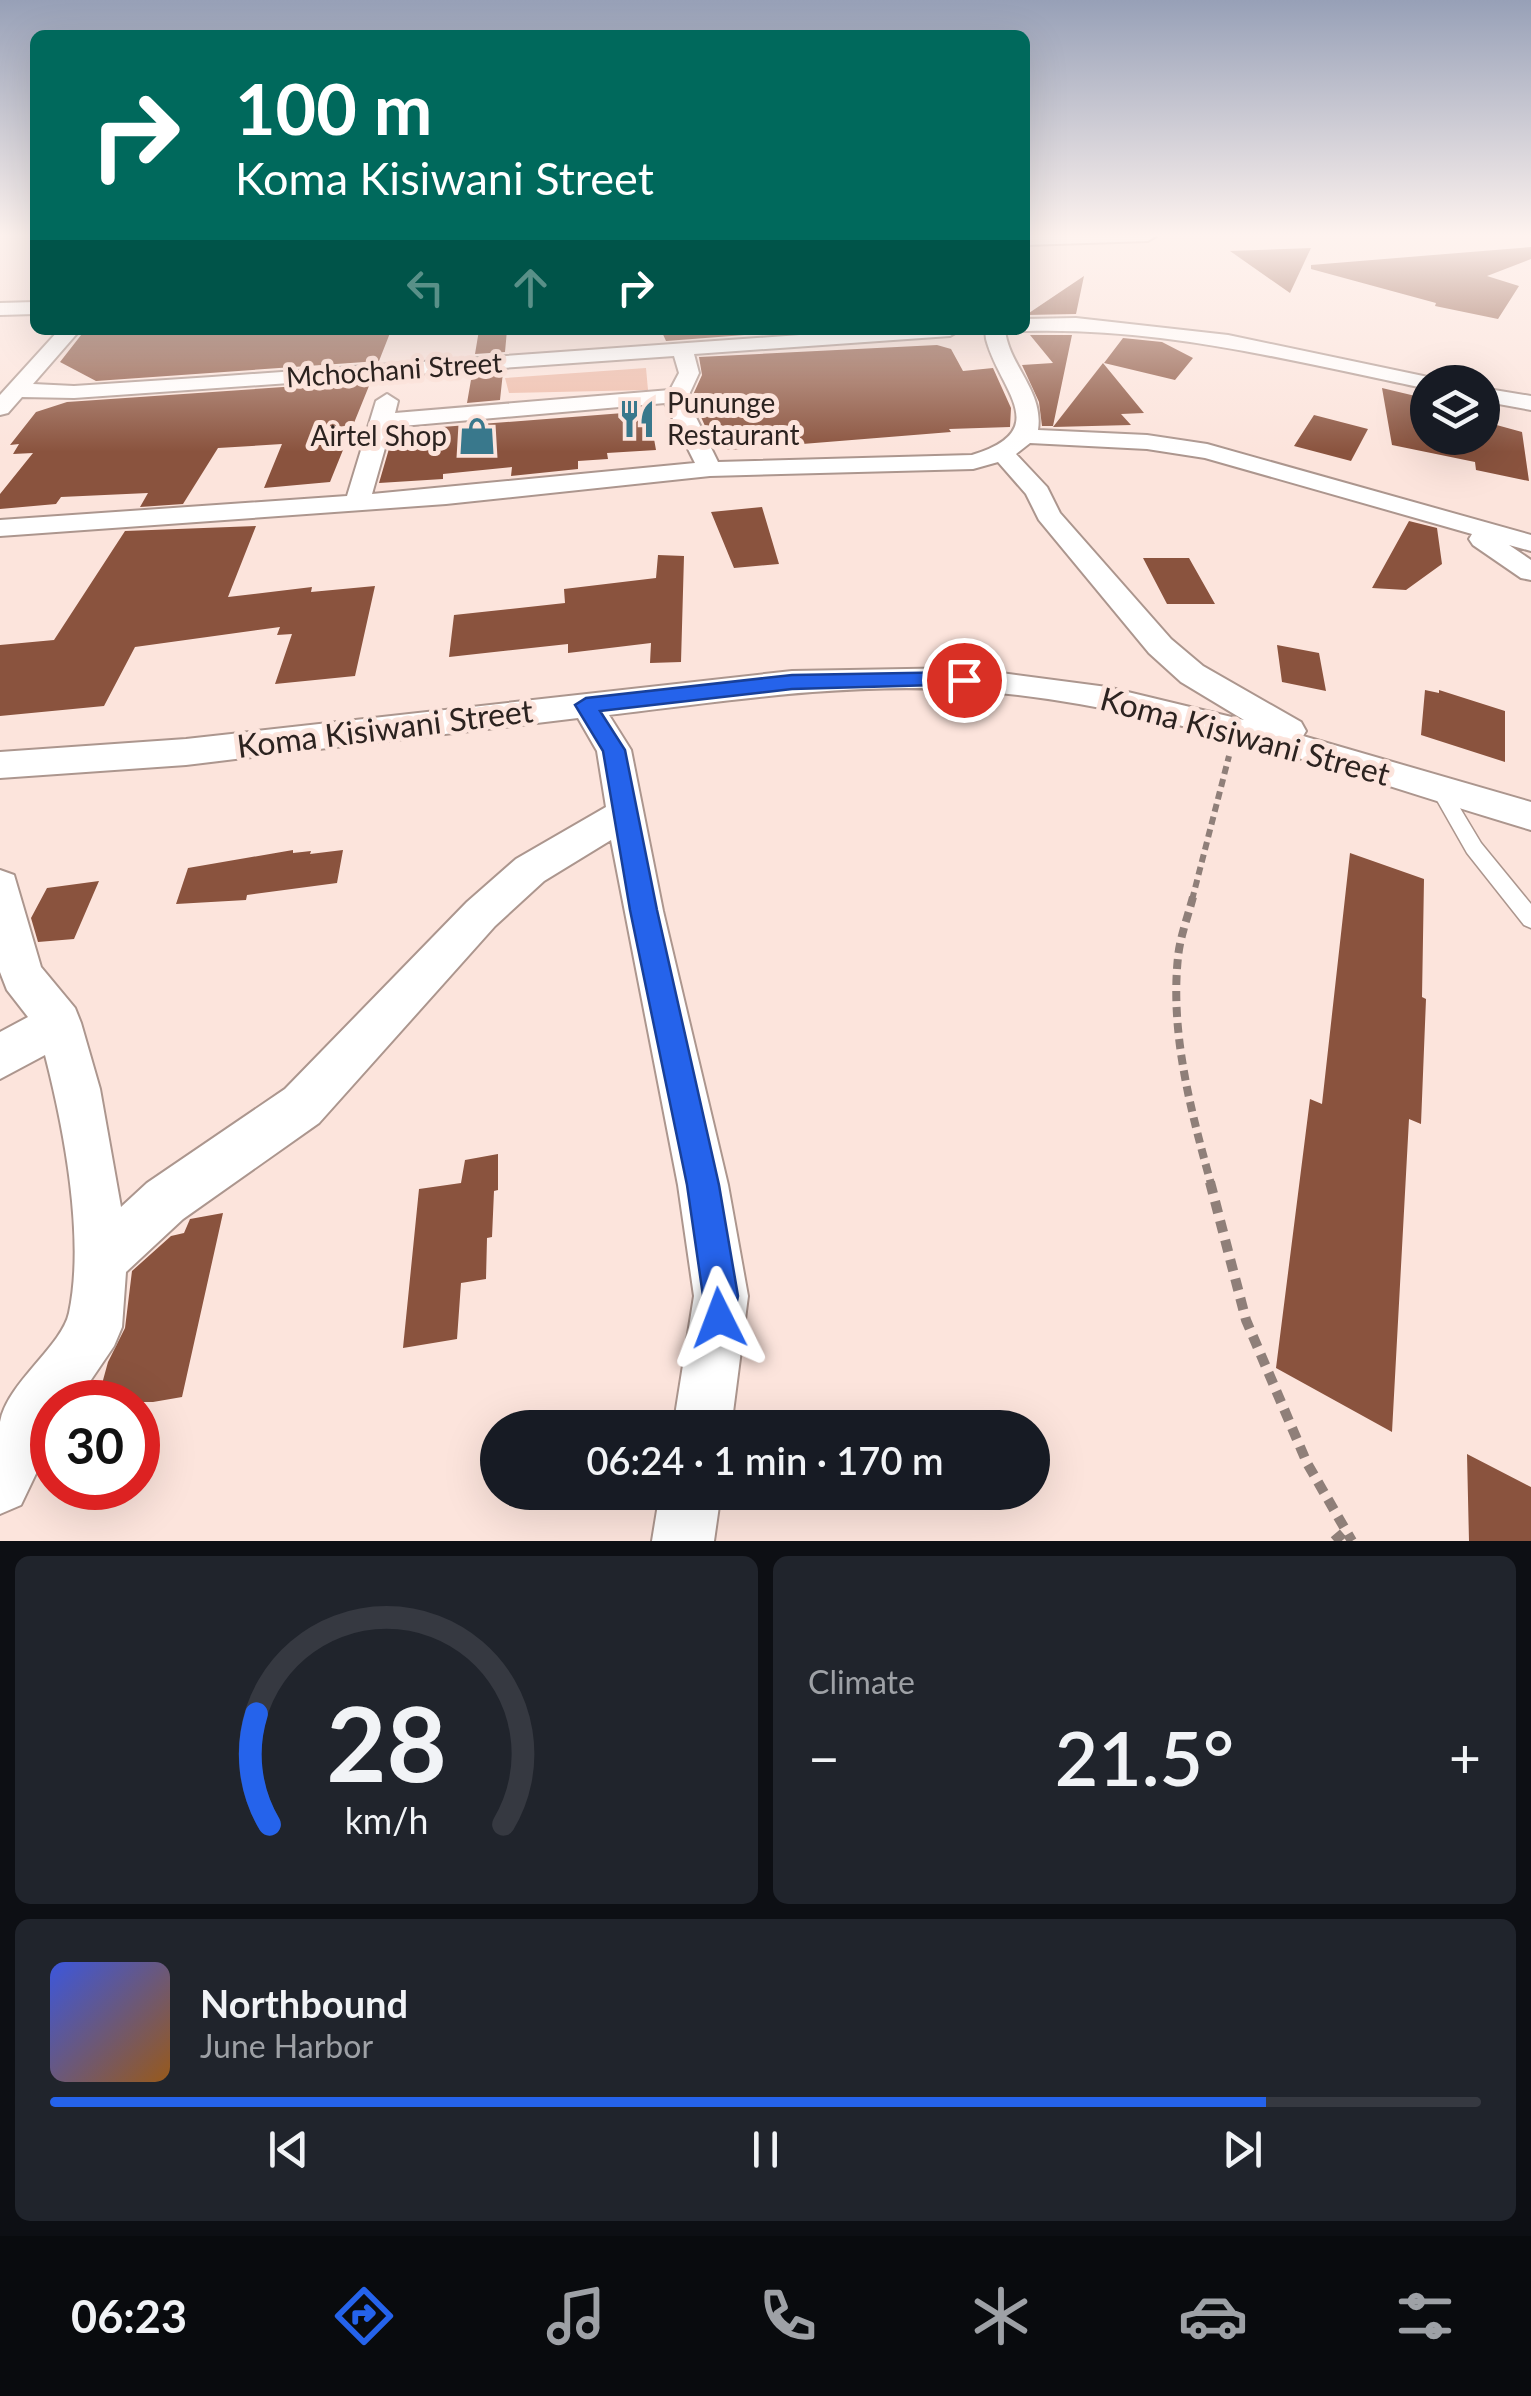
<!DOCTYPE html>
<meta charset="utf-8">
<style>
body{margin:0;font-family:Lato,sans-serif;background:#20242c;color:#f1f3f6;height:100vh;display:flex;flex-direction:column;font-size:38px;white-space:nowrap}
*{box-sizing:border-box;margin:0}
p{font-size:32px;color:#9ea1a6}
.icon{flex:none;width:55px;height:55px;fill:none;stroke:currentColor;stroke-width:2;stroke-linecap:round;stroke-linejoin:round}
.map{position:relative;height:1541px;overflow:hidden}
.sheet{display:flex;flex-direction:column;gap:15px;padding:15px;background:#0d0f14;flex:1}
.sheet>*{flex:none}
.guide{position:absolute;left:30px;top:30px;width:1000px;height:305px;border-radius:15px;box-shadow:0 10px 40px #0002;background:#00695c;color:#fff;overflow:hidden}
.tools{position:absolute;left:1410px;top:365px;display:grid;gap:20px}
.tools a{display:grid;place-items:center;width:90px;height:90px;border-radius:50%;background:#171b24;box-shadow:0 10px 40px #0002;font-size:50px}
.speed{position:absolute;left:30px;top:1380px;display:flex;gap:20px;font-size:50px;font-weight:700;text-align:center}
.speed>*{display:grid;place-content:center;width:130px;height:130px;border-radius:50%;background:#171b24;box-shadow:0 10px 40px #0002;line-height:1}
.speed .limit{border:15px solid #d22;background:#fff;color:#111}
.pin{position:absolute;display:grid;place-items:center;width:85px;height:85px;color:#fff;margin:-42px;border:5px solid #fff;border-radius:50%;box-shadow:0 2px 10px #0007}
.me{position:absolute;width:110px;margin:-55px;rotate:357deg;stroke-linejoin:round;filter:drop-shadow(0 0 8px #0008)}
.turn{display:flex;align-items:center;gap:35px;height:210px;padding:0 40px;font-size:45px}
.turn .icon{width:130px;height:130px;stroke-width:2.5}
.turn b{display:block;font-size:70px;line-height:85px}
.lanes{display:flex;align-items:center;height:95px;padding:0 40px;background:#0003;justify-content:center;gap:50px;direction:ltr}
.lanes .off{opacity:.35}
.big{font-size:75px;font-weight:600;line-height:1.1}
.sheet .card{flex:1;display:flex;flex-direction:column;justify-content:center;gap:15px;min-width:0;padding:0 35px;border-radius:15px;background:#20242c}
.sheet .dial{align-items:center;gap:0}
.dial svg{height:260px;overflow:visible;fill:none;stroke:#363941;stroke-width:7;stroke-linecap:round;text-anchor:middle}
.dial text{fill:#f1f3f6;stroke:none}
.song{display:flex;align-items:center;gap:30px}
.cover{width:120px;height:120px;border-radius:15px;background:linear-gradient(135deg,hsl(230 70% 55%),hsl(30 70% 35%))}
.played{height:10px;border-radius:5px;background:linear-gradient(90deg,#2563eb 85%,#363941 85%)}
.keys{display:flex;justify-content:space-around;direction:ltr}
.heat{display:flex;justify-content:space-between;align-items:center;font-size:55px;direction:ltr}
.sheet .tiles{flex:1;display:grid;gap:15px;grid-template-columns:1fr 1fr}
.card:last-child{grid-column:span 2}
.trip{position:absolute;left:480px;top:1410px;width:570px;height:100px;border-radius:50px;background:#171b24;box-shadow:0 10px 40px #0002;font-weight:600;line-height:100px;text-align:center}
.dock{display:flex;height:160px;justify-content:space-around;align-items:center;background:#090b0e;color:#9ea1a6}
.dock .icon{width:70px;height:70px}
.dock .on{color:#2563eb}
.dock b{font-size:45px;color:#f1f3f6}
.map>svg:first-child{display:block}
.green{fill:#ecb8a5}
.building{fill:#8a533e}
.lines{fill:none;stroke-linecap:round;stroke-linejoin:round}
.lane-casing{stroke:#ac968e;stroke-width:3}
.street-casing{stroke:#ac968e;stroke-width:4}
.path-far2{stroke:#8f7f79;stroke-width:6;stroke-dasharray:8 5;stroke-linecap:butt}
.path-far1{stroke:#8f7f79;stroke-width:8;stroke-dasharray:10 6;stroke-linecap:butt}
.path{stroke:#8f7f79;stroke-width:10;stroke-dasharray:12 8;stroke-linecap:butt}
.lane{fill:#fff;fill-rule:evenodd}
.street{fill:#fff;fill-rule:evenodd}
.route{fill:#2563eb;stroke:#184099;stroke-width:2.5}
.labels{text-anchor:middle;stroke-width:10;stroke-linejoin:round;paint-order:stroke}
.far-street-label{font-size:28px;fill:#2c2320;stroke:#fce4dc}
.far-poi-label{font-size:28px;fill:#2c2320;stroke:#fce4dc;text-anchor:start}
.street-label{font-size:32px;fill:#2c2320;stroke:#fce4dc}
</style>
<div class="map">
<svg width="1531" height="1541" viewBox="0 0 1531 1541">
<rect width="100%" height="100%" fill="#fce4dc"/>
<!-- green -->
<path class="green" d="M 646,368 L 648,390 L 509,393 L 505,378 Z"/>
<!-- building -->
<path class="building" d="M 1531,247 L 1531,259 L 1487,276 L 1519,286 L 1498,319 L 1435,306 L 1436,303 L 1311,269 L 1311,265 Z
M 1311,248 L 1290,293 L 1230,251 Z
M 1084,276 L 1076,314 L 1026,315 Z
M 85,330 L 367,330 L 365,335 L 390,333 L 379,361 L 96,381 L 60,362 Z
M 479,330 L 507,330 L 505,352 L 475,354 Z
M 661,330 L 770,330 L 771,333 L 666,341 Z
M 1030,335 L 1072,335 L 1053,426 L 1042,426 L 1039,402 L 1022,365 L 1053,363 Z
M 1123,338 L 1162,342 L 1193,358 L 1175,380 L 1104,363 Z
M 937,345 L 951,349 L 963,371 L 993,368 L 1011,408 L 1010,427 L 949,429 L 951,432 L 728,450 L 714,446 L 692,397 L 702,375 L 699,357 Z
M 1103,363 L 1144,413 L 1121,414 L 1131,425 L 1053,427 Z
M 503,372 L 500,400 L 467,403 L 472,374 Z
M 371,381 L 330,482 L 264,488 L 282,444 L 218,448 L 183,504 L 140,507 L 148,493 L 61,497 L 56,504 L 0,509 L 0,494 L 33,453 L 13,454 L 19,444 L 10,445 L 36,412 L 67,402 Z
M 1382,388 L 1428,399 L 1428,438 L 1482,438 L 1482,421 L 1522,432 L 1529,481 L 1476,470 L 1475,462 L 1392,445 Z
M 649,411 L 656,450 L 607,453 L 608,459 L 578,461 L 578,469 L 511,476 L 512,467 L 443,474 L 443,479 L 379,483 L 393,435 L 403,430 Z
M 1314,415 L 1368,429 L 1351,461 L 1294,446 Z
M 762,507 L 779,564 L 734,568 L 711,512 Z
M 1409,521 L 1437,528 L 1442,564 L 1406,590 L 1372,588 Z
M 256,526 L 228,597 L 312,587 L 311,592 L 375,586 L 355,676 L 275,684 L 292,634 L 277,635 L 280,627 L 135,647 L 104,706 L 0,716 L 0,645 L 54,640 L 125,531 Z
M 658,555 L 684,556 L 681,662 L 650,663 L 651,643 L 568,653 L 568,644 L 449,657 L 454,615 L 565,603 L 564,589 L 656,578 Z
M 1143,558 L 1189,558 L 1215,604 L 1167,604 Z
M 1277,645 L 1319,653 L 1326,691 L 1282,682 Z
M 1425,690 L 1439,693 L 1439,690 L 1505,711 L 1505,762 L 1421,735 Z
M 293,850 L 293,853 L 311,851 L 310,854 L 343,850 L 337,883 L 247,895 L 246,900 L 176,904 L 188,868 Z
M 1350,853 L 1424,879 L 1422,997 L 1426,999 L 1421,1124 L 1409,1119 L 1392,1432 L 1276,1368 L 1310,1099 L 1322,1104 Z
M 99,881 L 74,939 L 38,942 L 31,918 L 47,888 Z
M 498,1154 L 498,1190 L 494,1191 L 492,1237 L 487,1238 L 486,1279 L 461,1283 L 457,1339 L 403,1348 L 419,1189 L 461,1183 L 465,1160 Z
M 223,1213 L 182,1397 L 153,1402 L 97,1402 L 108,1362 L 125,1328 L 132,1271 L 171,1236 L 184,1233 L 190,1219 Z
M 1467,1454 L 1531,1487 L 1531,1541 L 1469,1541 Z"/>
<g class="lines">
<!-- lane casing -->
<g class="lane-casing">
<path id="lane" d="M 1439,781 L 1445,783 L 1481,843 L 1531,904 L 1531,928 L 1524,925 L 1467,853 L 1430,788 L 1433,783 Z"/>
</g>
<!-- street casing -->
<g class="street-casing">
<path id="street" d="M 1025,236 L 1156,236 L 1148,241 L 1025,245 Z
M 35,302 L 35,314 L 0,315 L 0,303 Z
M 1076,318 L 1228,335 L 1428,377 L 1438,382 L 1428,382 L 1428,389 C 1293,361 1163,327 1025,331 L 1022,330 L 1025,319 Z
M 59,330 L 80,330 L 33,384 L 74,386 L 212,377 L 869,330 L 960,330 L 950,336 L 694,354 L 699,373 L 687,399 L 718,462 L 972,455 C 1055,430 999,390 986,339 L 985,330 L 1005,330 C 1009,366 1044,391 1038,430 L 1147,435 L 1207,444 L 1531,535 L 1531,551 L 1509,545 L 1531,560 L 1531,580 L 1521,578 L 1473,545 L 1469,539 L 1472,534 L 1205,458 L 1147,449 L 1030,443 L 1016,454 L 1047,487 L 1060,513 L 1171,639 L 1203,666 L 1301,722 L 1306,731 L 1303,736 L 1531,802 L 1531,830 C 1346,775 1159,703 965,690 C 846,682 726,701 609,715 L 631,750 L 663,911 L 728,1185 L 748,1296 L 731,1428 L 673,1428 L 694,1296 L 678,1185 L 611,840 L 544,881 L 495,926 L 319,1123 L 183,1219 L 126,1272 L 122,1327 L 114,1346 L 76,1402 L 52,1402 L 52,1440 L 21,1505 L 0,1514 C 0,1485 0,1451 0,1422 C 7,1383 62,1346 69,1313 C 85,1238 64,1129 45,1055 L 0,1079 L 0,1032 L 28,1017 L 7,990 L 0,972 L 0,870 L 14,875 L 41,967 L 75,1008 L 81,1023 L 100,1089 L 121,1207 L 147,1183 L 285,1089 L 467,902 L 516,859 L 606,807 L 597,751 L 578,718 L 186,765 L 0,778 L 0,752 L 186,739 L 792,671 L 964,668 L 1107,687 L 1244,720 L 1181,682 L 1149,653 L 1039,520 L 1026,494 L 998,462 L 973,469 L 710,476 L 446,504 L 0,536 L 0,520 L 347,496 L 376,401 L 387,394 L 398,401 L 395,413 L 670,390 L 679,373 L 674,356 L 74,398 L 22,397 L 8,413 L 0,415 L 0,395 ZM 665,403 L 695,463 L 372,494 L 391,427 Z
M 1482,388 L 1531,396 L 1531,410 L 1482,401 Z
M 660,1492 L 721,1492 L 714,1541 L 652,1541 Z"/>
</g>
<!-- path-far2 -->
<path class="path-far2" d="M 1192,900 L 1229,756"/>
<!-- path-far1 -->
<path class="path-far1" d="M 1193,897 C 1188,916 1180,937 1178,957 C 1170,1034 1191,1111 1211,1184"/>
<!-- path -->
<path class="path" d="M 1210,1182 L 1246,1320 L 1307,1463 L 1352,1541
M 1334,1541 L 1347,1530"/>
<!-- lane -->
<use href="#lane" class="lane"/>
<!-- street -->
<use href="#street" class="street"/>
</g>
<!-- sky -->
<linearGradient id="sky" x2="0" y2="1"><stop stop-color="#97a0b7"/><stop offset="0.52" stop-color="#fef3ef"/><stop offset="1" stop-color="#fef3ef" stop-opacity="0"/></linearGradient>
<rect width="1531" height="452" fill="url(#sky)"/>
<!-- route -->
<path class="route" d="M 964,672 L 972,675 L 975,680 L 972,684 L 792,689 L 600,711 L 625,750 L 657,910 L 719,1185 L 738,1296 L 731,1331 L 719,1336 L 706,1331 L 701,1318 L 703,1296 L 687,1185 L 630,910 L 603,751 L 575,705 L 586,698 L 792,675 Z"/>
<!-- icons -->
<defs>
<g id="restaurant-bare" transform="scale(3)"><path d="M-5-6h1v4h1v-4h1v4h1v-4h1v5L-1.5 .5V6h-2V.5L-5-1ZM5-6V6H3V1.5H1.5Q1.5-4 5-6Z" fill="#39788c" stroke="#fce4dc" stroke-width="2.5" paint-order="stroke"/></g>
<g id="shop-bare" transform="scale(3)"><path d="M-5-2.5h2.3a2.7 3.5 0 0 1 5.4 0H5L5.5 6h-11ZM-1.5-2.5h3a1.5 2.3 0 0 0-3 0Z" fill="#39788c" stroke="#fce4dc" stroke-width="2.5" paint-order="stroke"/></g>
</defs>
<g fill-rule="evenodd">
<use href="#restaurant-bare" x="637" y="419"/>
<use href="#shop-bare" x="477" y="436"/>
</g>
<g class="labels">
<!-- far-street labels -->
<g class="far-street-label">
<text transform="translate(394 370) rotate(-4)" y="10">Mchochani Street</text>
</g>
<!-- far-poi labels -->
<g class="far-poi-label">
<text x="667" y="413">Pununge<tspan x="667" dy="32">Restaurant</tspan></text>
<text x="447" y="446" text-anchor="end">Airtel Shop</text>
</g>
<!-- street labels -->
<g class="street-label">
<text transform="translate(385 729) rotate(-7)" y="11">Koma Kisiwani Street</text>
<text transform="translate(1245 737) rotate(15)" y="11">Koma Kisiwani Street</text>
</g>
</g>
</svg>
<div class="tools">
<a><svg class="icon" aria-label="layers" viewBox="0 0 24 24"><path d="M12 4l9 5-9 5-9-5zM3 14l9 5 9-5"/></svg></a>
</div>
<div class="speed"><div class="limit">30</div></div>
<div class="pin" style="left:964px;top:680px;background:#d93025"><svg class="icon" aria-label="arrive" viewBox="0 0 24 24"><path d="M6 21V4h12l-3 4 3 4H6"/></svg></div>
<svg class="me" style="left:719px;top:1318px" viewBox="-20 -20 40 40"><path d="M0-17L14 15 0 8-14 15z" fill="#2563eb" stroke="#fff" stroke-width="4"/></svg>
<div class="trip">06:24 · 1 min · 170 m</div>
<div class="guide">
<div class="turn"><svg class="icon" aria-label="right" viewBox="0 0 24 24"><path d="M7 20v-9h11M14 6l5 5-5 5"/></svg><div><b>100 m</b>Koma Kisiwani Street</div></div>
<div class="lanes"><svg class="icon off" aria-label="left" viewBox="0 0 24 24"><path d="M17 20v-9H6M10 6l-5 5 5 5"/></svg><svg class="icon off" aria-label="ahead" viewBox="0 0 24 24"><path d="M12 20V5M6 11l6-6 6 6"/></svg><svg class="icon" aria-label="right" viewBox="0 0 24 24"><path d="M7 20v-9h11M14 6l5 5-5 5"/></svg></div>
</div>
</div>
<section class="sheet">
<div class="tiles">
<div class="card dial"><svg viewBox="0 0 100 80">
<path d="M14 69A42 42 0 1 1 86 69"/>
<path d="M14 69A42 42 0 0 1 10 35" stroke="#2563eb"/>
<text x="50" y="56" font-size="32" font-weight="700">28</text>
<text x="50" y="72" font-size="11">km/h</text>
</svg></div>
<div class="card"><p>Climate</p>
<div class="heat"><a>−</a><b class="big">21.5°</b><a>+</a></div>
</div>
<div class="card">
<div class="song"><i class="cover"></i><div><b>Northbound</b><p>June Harbor</p></div></div>
<div class="played"></div>
<div class="keys"><svg class="icon" aria-label="previous" viewBox="0 0 24 24"><path d="M18 5L8 12l10 7zM5 5v14"/></svg><svg class="icon" aria-label="pause" viewBox="0 0 24 24"><path d="M8 5v14M16 5v14"/></svg><svg class="icon" aria-label="next" viewBox="0 0 24 24"><path d="M6 5l10 7-10 7zM19 5v14"/></svg></div>
</div>
</div>
</section>
<nav class="dock">
<b>06:23</b>
<svg class="icon on" aria-label="directions" viewBox="0 0 24 24"><path d="M12 3l9 9-9 9-9-9zM9 14v-3h6M13 9l2 2-2 2"/></svg>
<svg class="icon" aria-label="music" viewBox="0 0 24 24"><path d="M9 18V5l10-2v13"/><circle cx="6" cy="18" r="3"/><circle cx="16" cy="16" r="3"/></svg>
<svg class="icon" aria-label="phone" viewBox="0 0 24 24"><path d="M5 4h4l2 5-3 2q2 4 5 5l2-3 5 2v4C11 20 4 13 5 4z"/></svg>
<svg class="icon" aria-label="climate" viewBox="0 0 24 24"><path d="M12 3v18M4 7l16 10M4 17L20 7"/></svg>
<svg class="icon" aria-label="car" viewBox="0 0 24 24"><path d="M5 17H2v-5l4-1 3-4h7l3 4 3 1v5h-3M9 17h6M6 11h13"/><circle cx="7" cy="17" r="2"/><circle cx="17" cy="17" r="2"/></svg>
<svg class="icon" aria-label="filters" viewBox="0 0 24 24"><path d="M4 7h16M4 17h16"/><circle cx="9" cy="7" r="2"/><circle cx="15" cy="17" r="2"/></svg>
</nav>
